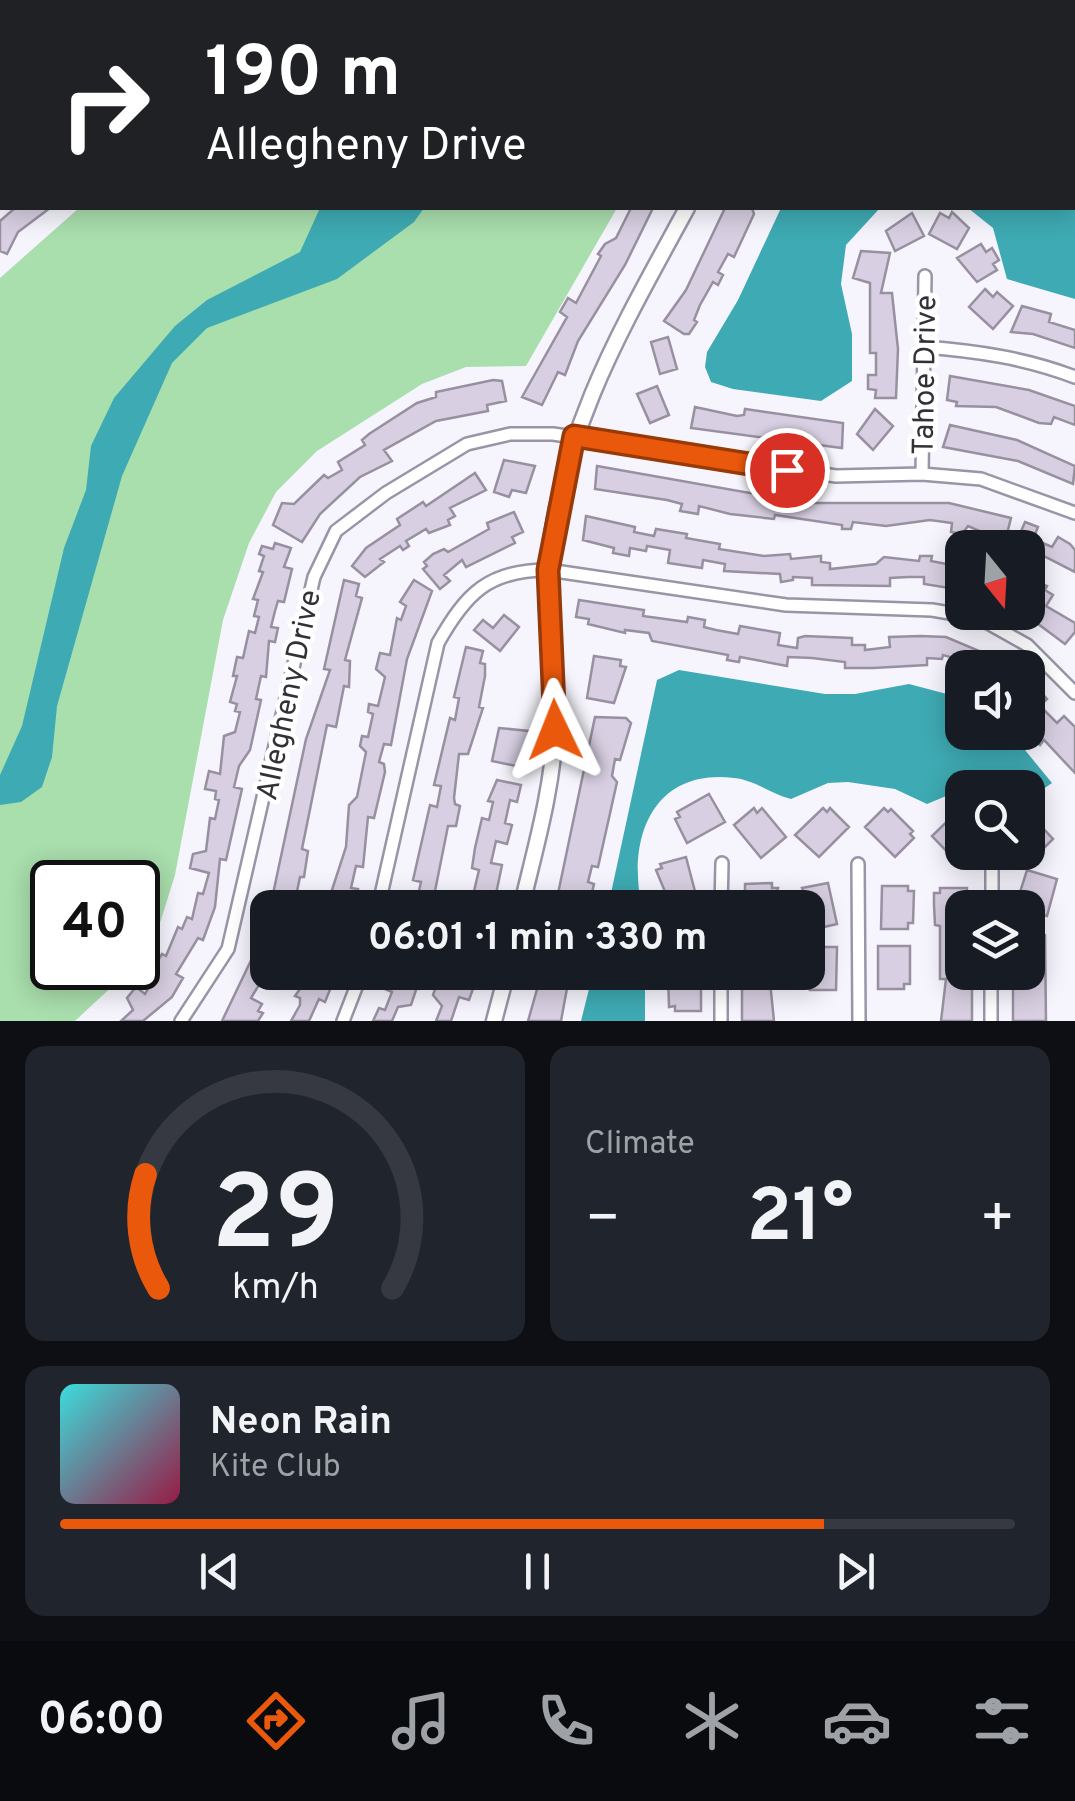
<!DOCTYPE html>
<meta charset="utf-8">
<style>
body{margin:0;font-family:Overpass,sans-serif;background:#20242c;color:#f1f3f6;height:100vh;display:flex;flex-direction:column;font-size:38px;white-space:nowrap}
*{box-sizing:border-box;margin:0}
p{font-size:32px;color:#9ea1a6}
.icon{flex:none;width:55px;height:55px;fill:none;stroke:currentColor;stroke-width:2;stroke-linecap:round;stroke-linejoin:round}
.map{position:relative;height:1021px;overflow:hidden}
.panel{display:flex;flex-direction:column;gap:25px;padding:25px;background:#0d0f14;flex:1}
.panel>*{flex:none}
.hud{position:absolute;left:0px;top:0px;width:1075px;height:210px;box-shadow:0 5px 25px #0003;background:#202124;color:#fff;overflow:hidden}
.needle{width:65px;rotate:162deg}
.controls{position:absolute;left:945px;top:530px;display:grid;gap:20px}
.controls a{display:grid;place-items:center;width:100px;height:100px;border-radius:20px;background:#171b24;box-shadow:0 5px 25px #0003;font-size:50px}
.speed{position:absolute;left:30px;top:860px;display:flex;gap:20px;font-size:50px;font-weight:700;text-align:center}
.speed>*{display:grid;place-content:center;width:130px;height:130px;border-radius:50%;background:#171b24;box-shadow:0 5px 25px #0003;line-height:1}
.speed .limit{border:5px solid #111;border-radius:15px;background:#fff;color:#111}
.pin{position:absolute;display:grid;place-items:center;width:85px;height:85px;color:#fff;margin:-42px;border:5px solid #fff;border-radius:50%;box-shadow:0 2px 10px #0007}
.me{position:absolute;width:110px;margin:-55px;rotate:358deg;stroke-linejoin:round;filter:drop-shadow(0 0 8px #0008)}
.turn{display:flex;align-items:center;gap:35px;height:210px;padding:0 40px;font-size:45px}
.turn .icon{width:130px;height:130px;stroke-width:2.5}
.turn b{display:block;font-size:70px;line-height:85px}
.big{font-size:75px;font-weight:700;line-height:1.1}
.panel .card{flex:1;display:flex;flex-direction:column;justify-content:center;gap:15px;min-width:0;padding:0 35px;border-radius:20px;background:#20242c}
.panel .dial{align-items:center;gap:0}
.dial svg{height:260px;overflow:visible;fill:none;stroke:#363941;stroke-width:7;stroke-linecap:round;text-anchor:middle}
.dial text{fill:#f1f3f6;stroke:none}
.song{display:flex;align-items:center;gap:30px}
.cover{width:120px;height:120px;border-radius:15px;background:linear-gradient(135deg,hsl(180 70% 55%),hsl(340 70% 35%))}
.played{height:10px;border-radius:5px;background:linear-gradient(90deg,#ea580c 80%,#363941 80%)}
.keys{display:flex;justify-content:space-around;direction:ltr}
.heat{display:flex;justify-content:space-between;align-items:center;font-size:55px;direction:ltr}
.panel .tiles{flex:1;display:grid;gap:25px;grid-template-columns:1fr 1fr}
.card:last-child{grid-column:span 2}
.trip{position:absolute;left:250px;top:890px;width:575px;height:100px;border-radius:20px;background:#171b24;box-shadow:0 5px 25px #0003;font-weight:700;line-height:100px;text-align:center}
.menu{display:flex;height:160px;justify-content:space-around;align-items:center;background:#090b0e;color:#9ea1a6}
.menu .icon{width:70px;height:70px}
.menu .current{color:#ea580c}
.menu b{font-size:45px;color:#f1f3f6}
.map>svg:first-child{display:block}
.green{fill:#a9dead}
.water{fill:#3eaab3}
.building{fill:#d8d0e2;stroke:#9890a1;stroke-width:2.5}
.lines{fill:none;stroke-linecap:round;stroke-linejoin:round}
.minor-casing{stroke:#9895a7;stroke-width:16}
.tertiary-casing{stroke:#9895a7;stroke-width:19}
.minor{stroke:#fff;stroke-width:11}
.tertiary{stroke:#fff;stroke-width:14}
.route-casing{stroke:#983908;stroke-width:25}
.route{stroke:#ea580c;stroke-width:18}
.labels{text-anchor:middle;stroke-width:9;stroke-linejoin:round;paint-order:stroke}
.street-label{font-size:30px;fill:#323138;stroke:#fff}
</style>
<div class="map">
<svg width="1075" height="1021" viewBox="0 0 1075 1021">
<rect width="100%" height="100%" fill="#f6f5fd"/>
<!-- green -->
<path class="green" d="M 79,208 L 617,208 L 526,366 L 466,367 L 422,384 L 317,451 L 276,492 L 249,543 L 223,620 L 175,875 L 160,923 L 138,958 L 138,882 L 52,882 L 52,968 L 132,968 L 75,1021 L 0,1021 L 0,278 Z"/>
<!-- water -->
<path class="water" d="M 1073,126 L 1075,128 L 1075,299 L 1007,279 L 993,228 L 968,208 L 1072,208 Z
M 320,208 L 424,208 L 414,222 L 337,279 L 207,328 L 172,363 L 122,476 L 57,706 L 52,757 L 42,787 L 21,802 L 0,805 L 0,775 L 22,726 L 64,548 L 86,490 L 91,446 L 114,398 L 175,326 L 207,300 L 300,252 Z
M 781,208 L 880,208 L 846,245 L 841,284 L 852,334 L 852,381 L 821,401 L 733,389 L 711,382 L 705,367 L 707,352 L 738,300 Z
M 679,670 L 825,694 L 855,694 L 909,684 L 962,698 L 962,732 L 1011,733 L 1052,783 L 1033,796 L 1028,788 L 975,784 L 927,804 L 895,789 L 848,782 L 828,783 L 791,799 C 771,794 755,780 734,778 C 651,768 627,841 642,907 L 608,907 L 657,680 Z
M 593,973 L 645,973 L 645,1021 L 581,1021 Z"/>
<!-- building -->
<path class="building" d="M 15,208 L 50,208 L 18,232 L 7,254 L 0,251 L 0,221 Z
M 631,208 L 653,208 L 625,265 L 578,341 L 565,375 L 558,372 L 542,405 L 522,397 L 567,317 L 560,312 L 568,298 L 576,303 L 601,256 L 598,254 L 605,244 L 616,238 Z
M 725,208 L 752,208 L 754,214 L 734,257 L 728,254 L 718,272 L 723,275 L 718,285 L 713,282 L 700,305 L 694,320 L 697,322 L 689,334 L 684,334 L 664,321 L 686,290 Z
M 952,212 L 969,228 L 957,249 L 929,234 L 940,213 L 949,218 Z
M 912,213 L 924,236 L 895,251 L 886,231 Z
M 981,244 L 986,252 L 992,248 L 999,260 L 993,264 L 997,270 L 977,282 L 957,258 Z
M 861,251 L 890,253 L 881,293 L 892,293 L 898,349 L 896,398 L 875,398 L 876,390 L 868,389 L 868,375 L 876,375 L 876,353 L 870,353 L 870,283 L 853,278 Z
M 985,289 L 993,297 L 997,292 L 1013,306 L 993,329 L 969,307 Z
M 1022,306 L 1051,314 L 1049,322 L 1075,330 L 1075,348 L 1033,334 L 1011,332 Z
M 668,337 L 677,369 L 660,374 L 651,342 Z
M 950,376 L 1029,390 L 1075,406 L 1075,425 L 1054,417 L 1051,424 L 1039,423 L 996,407 L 956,406 L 957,402 L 947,400 Z
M 493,380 L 502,381 L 506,401 L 487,405 L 488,411 L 436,421 L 384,450 L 392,461 L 360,477 L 320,514 L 302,542 L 273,525 L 282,503 L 294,504 L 324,475 L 328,478 L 342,470 L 338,462 L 365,445 L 362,440 L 369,434 L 417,403 L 436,397 L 436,392 Z
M 657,386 L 669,415 L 650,423 L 637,394 Z
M 695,407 L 737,416 L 744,415 L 745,409 L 843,423 L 842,448 L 691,428 Z
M 875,409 L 893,426 L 873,450 L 857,434 Z
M 950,425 L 1017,440 L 1075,466 L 1073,484 L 1018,461 L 943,447 Z
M 504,460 L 535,466 L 526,493 L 512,490 L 509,497 L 494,492 Z
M 597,466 L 806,503 L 949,503 L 1011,518 L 1005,542 L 968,526 L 962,534 L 951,532 L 952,523 L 930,520 L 886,526 L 853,522 L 851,529 L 842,529 L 842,525 L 775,515 L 774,519 L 730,514 L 699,506 L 698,514 L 680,511 L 682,504 L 667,500 L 595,489 Z
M 475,473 L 486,490 L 450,508 L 455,516 L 448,520 L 450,525 L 429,533 L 426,529 L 406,541 L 409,546 L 403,550 L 400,546 L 380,559 L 384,562 L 365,577 L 352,566 L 366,548 L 400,525 L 397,519 L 423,502 L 426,506 Z
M 514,512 L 523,532 L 512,537 L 515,543 L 466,567 L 462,560 L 444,575 L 450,581 L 440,589 L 423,569 L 427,566 L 424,562 L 433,554 L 444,549 L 448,552 L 489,529 L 487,523 Z
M 586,516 L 635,527 L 634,532 L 654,536 L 656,529 L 687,534 L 686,538 L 720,544 L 719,549 L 764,556 L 790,554 L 791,559 L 821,556 L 821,562 L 830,563 L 830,569 L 876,564 L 884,557 L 919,561 L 920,556 L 932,556 L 931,561 L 962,567 L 962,590 L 924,584 L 924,577 L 908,577 L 890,578 L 890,586 L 812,585 L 812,578 L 793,577 L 793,580 L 781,582 L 780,574 L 724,571 L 725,564 L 703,560 L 702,568 L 668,563 L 670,550 L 647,546 L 646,551 L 630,548 L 629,556 L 613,553 L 614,548 L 583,540 Z
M 1025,522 L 1038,527 L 1033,539 L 1052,547 L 1058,537 L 1070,544 L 1075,550 L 1075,572 L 1028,548 L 1014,548 Z
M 275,543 L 291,548 L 284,567 L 292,569 L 284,602 L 278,601 L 275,611 L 271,627 L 278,628 L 275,642 L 269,641 L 266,677 L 261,676 L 256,699 L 261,700 L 250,750 L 239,766 L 234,787 L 242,789 L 226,860 L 220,859 L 215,907 L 203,940 L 198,938 L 176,974 L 183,978 L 172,997 L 143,1021 L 121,1021 L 133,1010 L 127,998 L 136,987 L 145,994 L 157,973 L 152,970 L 162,954 L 166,956 L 178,927 L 182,929 L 187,917 L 192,919 L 198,893 L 203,894 L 209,873 L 190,868 L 193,854 L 206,851 L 210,818 L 215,819 L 219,800 L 215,799 L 216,791 L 205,789 L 209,771 L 220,774 L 224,736 L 235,732 L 240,712 L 235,711 L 237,704 L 230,702 L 237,676 L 233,676 L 237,657 L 243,658 L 249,631 L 255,633 L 259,617 L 254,616 L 258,600 L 253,599 L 263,572 L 259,571 L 264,556 L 259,554 L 262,546 L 273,549 Z
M 344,580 L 359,584 L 356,596 L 362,598 L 345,660 L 350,661 L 349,687 L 344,686 L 336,727 L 327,725 L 302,849 L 308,851 L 304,877 L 300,877 L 295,901 L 289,900 L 287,908 L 270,908 L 306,739 L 330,670 L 324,669 Z
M 414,580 L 432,591 L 407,659 L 391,745 L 384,744 L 379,762 L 384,764 L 385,772 L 374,818 L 368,817 L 363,867 L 356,866 L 351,888 L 358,889 L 354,908 L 333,908 L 335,897 L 330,896 L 346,847 L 349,805 L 357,797 L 366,752 L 360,746 L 362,736 L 368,737 L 373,714 L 368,712 L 369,704 L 378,706 L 385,677 L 376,669 L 380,653 L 390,655 L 397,618 L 401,620 L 406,606 L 400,602 Z
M 1028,580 L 1047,586 L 1045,590 L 1053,595 L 1046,606 L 1075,623 L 1075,632 L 1065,644 L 1026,615 L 1031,606 Z
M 579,600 L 644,610 L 643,616 L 687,622 L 688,617 L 705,620 L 704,627 L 716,630 L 738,634 L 740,626 L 780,633 L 778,645 L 797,648 L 798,638 L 805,636 L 852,638 L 852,645 L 865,645 L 865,650 L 890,647 L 889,637 L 921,636 L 946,637 L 1003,661 L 999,668 L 958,668 L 961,660 L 943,655 L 942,659 L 927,658 L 927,665 L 873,668 L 845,668 L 845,662 L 812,658 L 788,657 L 787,666 L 740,657 L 739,662 L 727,660 L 728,655 L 652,641 L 649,633 L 625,630 L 625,633 L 588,624 L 589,619 L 576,617 Z
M 504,615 L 519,627 L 500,651 L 474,630 L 483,620 L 493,628 Z
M 466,647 L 483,651 L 480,663 L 485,664 L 485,676 L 479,707 L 483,708 L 468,754 L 459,754 L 454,798 L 455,804 L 460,806 L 456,826 L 448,826 L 433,901 L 426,900 L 425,908 L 415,908 L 421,882 L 413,880 L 430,805 L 437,807 L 441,786 L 434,785 L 450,718 L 455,720 L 459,698 L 454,697 Z
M 594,656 L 621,660 L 620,666 L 626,667 L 614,703 L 587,698 Z
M 1038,689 L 1047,699 L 1040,706 L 1057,723 L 1064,716 L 1075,727 L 1075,773 L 1044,740 L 1040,745 L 1028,732 L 1028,699 Z
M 595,717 L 626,718 L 631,723 L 620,760 L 615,759 L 612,776 L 617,782 L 598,867 L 592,866 L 588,882 L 594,884 L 590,901 L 584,900 L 582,908 L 555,908 Z
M 499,728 L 530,731 L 521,767 L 492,761 Z
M 497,780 L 521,785 L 517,802 L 510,800 L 505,823 L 512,825 L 507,844 L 496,841 L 491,863 L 502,865 L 496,894 L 487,892 L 483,908 L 470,908 L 479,870 L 472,868 L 475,848 L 482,818 L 489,820 L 493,802 L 488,801 Z
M 709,794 L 725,822 L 687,843 L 675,819 L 680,817 L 677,812 Z
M 962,807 L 962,853 L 955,860 L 932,836 Z
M 754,808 L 757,813 L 762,808 L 786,837 L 761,858 L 734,825 Z
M 823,808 L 827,812 L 830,808 L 849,827 L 819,857 L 795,835 Z
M 884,808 L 888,812 L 891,809 L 913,831 L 910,834 L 914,838 L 895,857 L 865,827 Z
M 1028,812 L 1053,839 L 1028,864 Z
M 686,857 L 697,899 L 671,906 L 656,870 L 662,868 L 660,864 Z
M 1027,870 L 1057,879 L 1047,916 L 1039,914 L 1039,918 L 1028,915 L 1028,908 L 1015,908 Z
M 772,883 L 772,888 L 778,888 L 772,908 L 745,908 L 745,884 Z
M 828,883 L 837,924 L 811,930 L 808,908 L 800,905 L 798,894 L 804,893 L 802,888 Z
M 882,886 L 908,886 L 908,891 L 914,891 L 913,923 L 908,923 L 908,929 L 881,929 Z
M 940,888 L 967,888 L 962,972 L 972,972 L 972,1021 L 941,1021 L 946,979 L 940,979 L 940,926 L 935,925 L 934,905 L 934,893 L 940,893 Z
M 1028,930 L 1045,935 L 1046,1021 L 1013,1021 L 1013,972 L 1028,972 Z
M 878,946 L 910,946 L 910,984 L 904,984 L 904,989 L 878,989 Z
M 810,947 L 837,947 L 836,990 L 810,990 L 810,985 L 805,985 Z
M 255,952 L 268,957 L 268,970 L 251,998 L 262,1004 L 258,1011 L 263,1013 L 258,1021 L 222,1021 Z
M 312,972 L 337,972 L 325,1002 L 319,999 L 309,1021 L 291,1021 L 300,1005 L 300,998 L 295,996 Z
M 391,972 L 414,972 L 412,982 L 418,984 L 411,1005 L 398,1007 L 392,1021 L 373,1021 L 379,1008 L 385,1010 L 392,992 L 385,989 Z
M 441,972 L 471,972 L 468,984 L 474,986 L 469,1000 L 459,997 L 451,1021 L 436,1021 L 442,1006 L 433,995 Z
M 542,972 L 570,972 L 561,1021 L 528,1021 Z
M 675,972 L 701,972 L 701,1011 L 675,1011 L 675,1006 L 669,1007 L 668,973 Z
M 742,972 L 769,972 L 774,1021 L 742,1021 Z"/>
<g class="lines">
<!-- minor casing -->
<g class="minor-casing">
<path id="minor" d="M 670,0 L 680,2
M 28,2 L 32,0
M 241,2 L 244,0
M 0,21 L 2,19
M 0,181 L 2,179
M 923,347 C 977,351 1025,358 1075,377
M 922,474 L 925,276
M 858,864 L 859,1021
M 378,908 L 438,643 C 466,593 489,570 548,570 L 786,605 L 932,610 L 979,618 L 1027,645 L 1075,693
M 721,908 L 722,863
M 992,908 L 992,867
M 181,1021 L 228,949 L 314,577 L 336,531 L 386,493 L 467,444 L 510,434 L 553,434 L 836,476 L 922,474 L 981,479 L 1075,513
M 343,1021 L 362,972
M 721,1021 L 721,972
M 991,1021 L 991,972"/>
</g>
<!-- tertiary casing -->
<g class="tertiary-casing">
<path id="tertiary" d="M 762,2 L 763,0
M 521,908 C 535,849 553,788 555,728 C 556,675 543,620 548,567 C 561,429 623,326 687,208
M 494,1021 L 507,972"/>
</g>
<!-- minor -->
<use href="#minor" class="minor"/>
<!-- tertiary -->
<use href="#tertiary" class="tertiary"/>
</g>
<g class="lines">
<!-- route casing -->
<g class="route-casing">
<path id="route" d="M 555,730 L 548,570 L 574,436 L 787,470"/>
</g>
<!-- route -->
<use href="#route" class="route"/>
</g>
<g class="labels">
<!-- street labels -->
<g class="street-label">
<text transform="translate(924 375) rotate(-89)" y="10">Tahoe Drive</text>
<text transform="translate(288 695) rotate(-78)" y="10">Allegheny Drive</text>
</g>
</g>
</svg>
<div class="controls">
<a><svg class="needle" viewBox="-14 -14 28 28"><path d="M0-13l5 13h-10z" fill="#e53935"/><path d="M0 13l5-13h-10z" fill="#9ea1a6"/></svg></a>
<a><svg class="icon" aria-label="sound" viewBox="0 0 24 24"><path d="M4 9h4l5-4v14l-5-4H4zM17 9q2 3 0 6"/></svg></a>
<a><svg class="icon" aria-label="search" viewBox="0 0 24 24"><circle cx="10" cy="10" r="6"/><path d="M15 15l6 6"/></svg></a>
<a><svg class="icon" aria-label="layers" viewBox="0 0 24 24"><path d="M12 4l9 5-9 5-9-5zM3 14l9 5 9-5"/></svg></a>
</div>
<div class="speed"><div class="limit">40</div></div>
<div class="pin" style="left:787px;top:470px;background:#d93025"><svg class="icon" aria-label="arrive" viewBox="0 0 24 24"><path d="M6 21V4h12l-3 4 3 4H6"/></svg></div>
<svg class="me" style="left:555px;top:730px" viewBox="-20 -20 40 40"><path d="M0-17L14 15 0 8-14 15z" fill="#ea580c" stroke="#fff" stroke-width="4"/></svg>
<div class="trip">06:01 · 1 min · 330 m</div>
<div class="hud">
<div class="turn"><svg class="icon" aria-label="right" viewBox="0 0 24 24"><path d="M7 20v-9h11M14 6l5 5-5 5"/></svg><div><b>190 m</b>Allegheny Drive</div></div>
</div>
</div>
<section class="panel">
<div class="tiles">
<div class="card dial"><svg viewBox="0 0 100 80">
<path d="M14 69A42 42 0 1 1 86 69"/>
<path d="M14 69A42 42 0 0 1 10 34" stroke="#ea580c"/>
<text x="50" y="56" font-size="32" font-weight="700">29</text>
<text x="50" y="72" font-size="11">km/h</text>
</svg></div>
<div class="card"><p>Climate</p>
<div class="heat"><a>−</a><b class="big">21°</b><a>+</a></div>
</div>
<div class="card">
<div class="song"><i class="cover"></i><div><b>Neon Rain</b><p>Kite Club</p></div></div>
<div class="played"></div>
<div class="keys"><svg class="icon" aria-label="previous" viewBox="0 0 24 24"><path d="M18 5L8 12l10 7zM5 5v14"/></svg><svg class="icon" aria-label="pause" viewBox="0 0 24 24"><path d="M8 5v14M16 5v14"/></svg><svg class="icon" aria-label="next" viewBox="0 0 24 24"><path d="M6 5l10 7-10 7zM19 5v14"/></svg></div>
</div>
</div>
</section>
<nav class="menu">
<b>06:00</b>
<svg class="icon current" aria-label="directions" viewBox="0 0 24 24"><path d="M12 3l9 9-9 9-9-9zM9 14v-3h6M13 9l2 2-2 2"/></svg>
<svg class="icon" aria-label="music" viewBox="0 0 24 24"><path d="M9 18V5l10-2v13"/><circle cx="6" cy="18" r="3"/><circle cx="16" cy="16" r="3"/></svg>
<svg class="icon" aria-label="phone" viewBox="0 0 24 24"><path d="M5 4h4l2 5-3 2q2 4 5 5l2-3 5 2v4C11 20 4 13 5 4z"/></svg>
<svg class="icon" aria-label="climate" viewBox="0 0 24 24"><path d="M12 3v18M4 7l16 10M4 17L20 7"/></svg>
<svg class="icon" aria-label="car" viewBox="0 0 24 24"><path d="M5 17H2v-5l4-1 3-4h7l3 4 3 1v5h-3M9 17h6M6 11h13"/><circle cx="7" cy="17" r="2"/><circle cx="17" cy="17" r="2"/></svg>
<svg class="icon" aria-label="filters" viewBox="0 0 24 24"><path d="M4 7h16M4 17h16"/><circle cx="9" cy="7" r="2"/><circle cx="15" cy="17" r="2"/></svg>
</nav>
